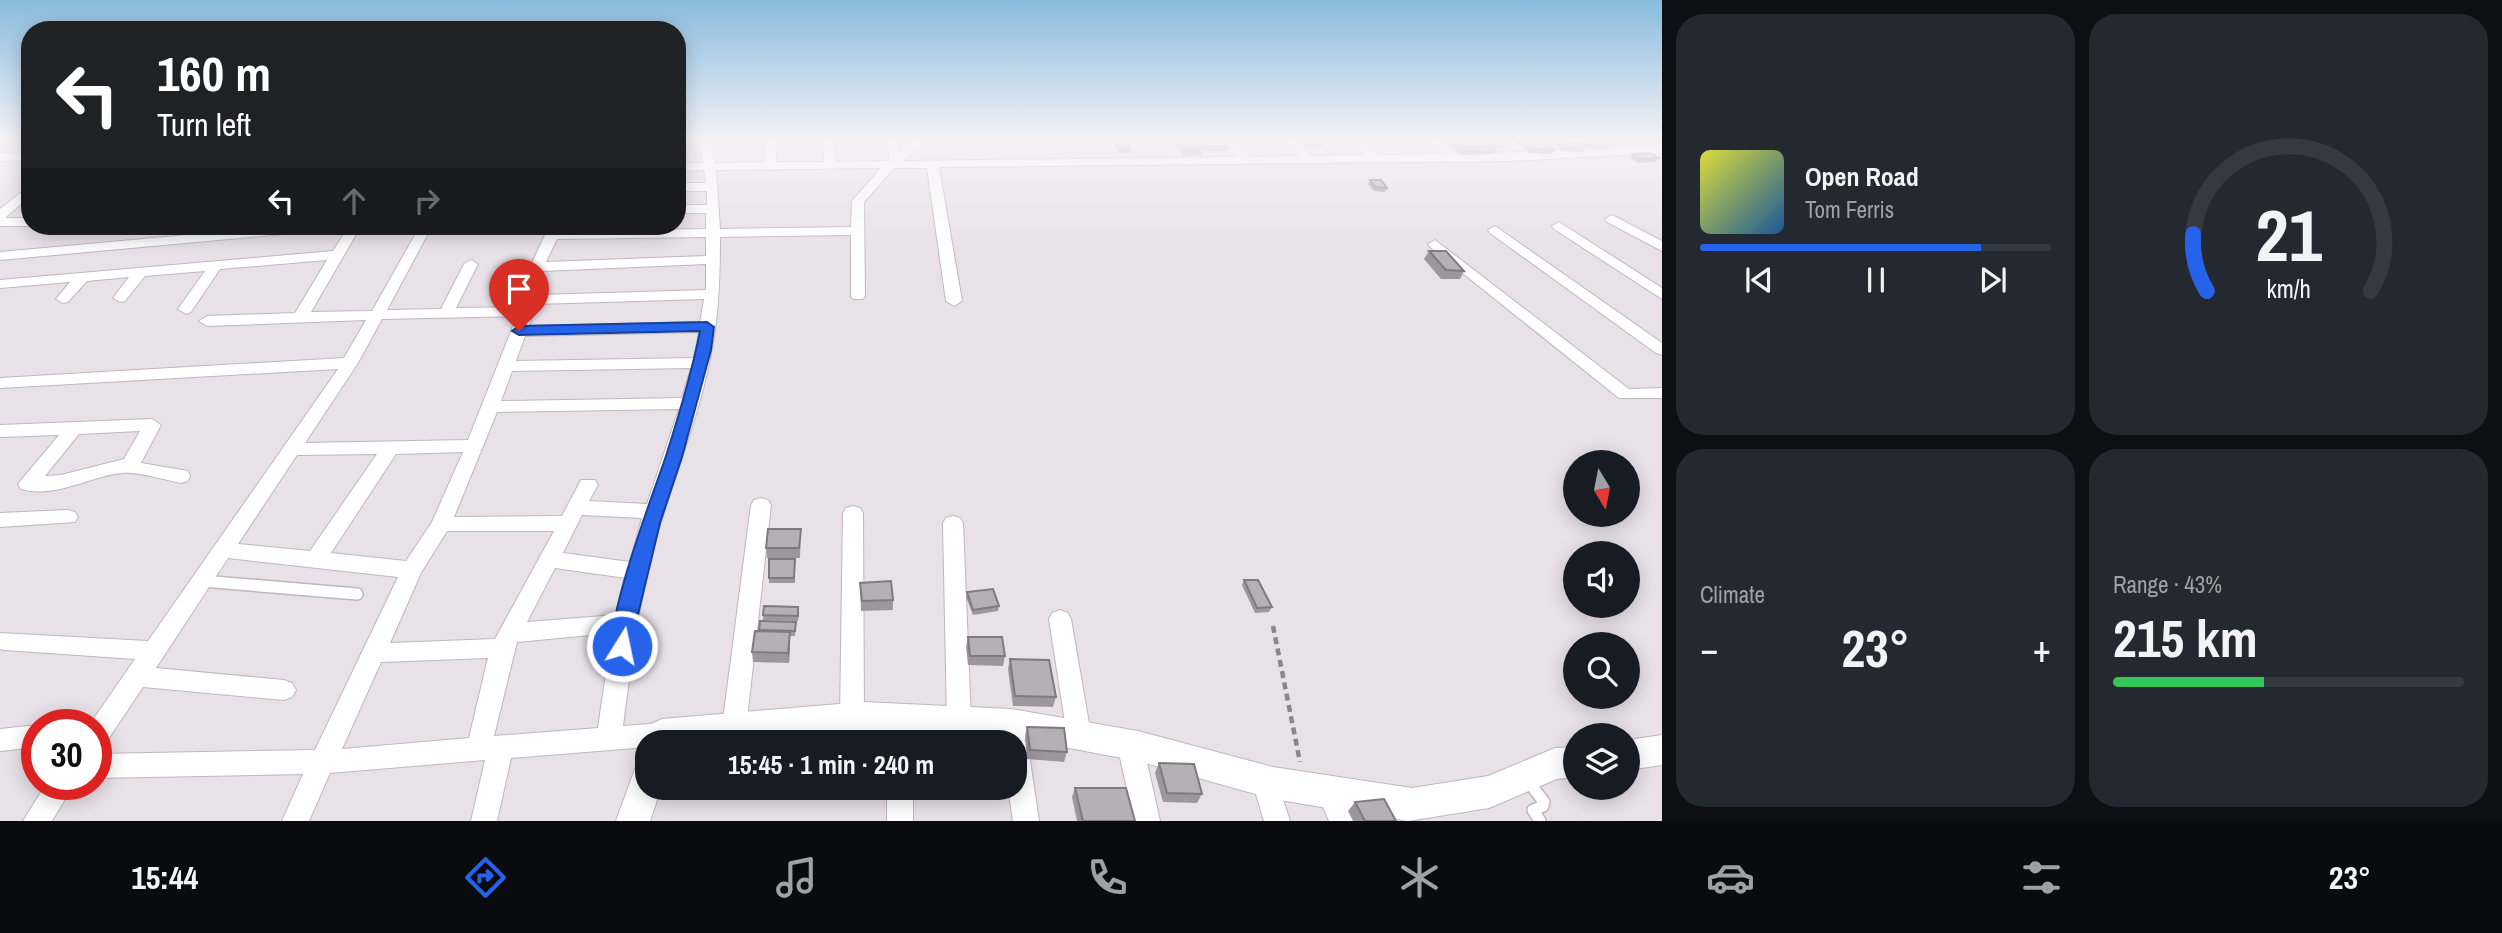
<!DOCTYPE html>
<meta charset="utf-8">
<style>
body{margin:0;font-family:"Archivo Narrow",sans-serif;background:#242831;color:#f1f3f6;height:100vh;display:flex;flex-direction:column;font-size:26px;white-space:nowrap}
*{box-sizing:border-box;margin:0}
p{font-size:23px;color:#9ea1a6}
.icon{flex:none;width:38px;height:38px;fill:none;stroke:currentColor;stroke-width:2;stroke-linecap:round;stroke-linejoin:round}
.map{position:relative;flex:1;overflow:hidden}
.side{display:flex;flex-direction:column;gap:14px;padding:14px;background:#0d0f14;width:840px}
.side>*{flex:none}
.guide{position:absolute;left:21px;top:21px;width:665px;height:214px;border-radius:28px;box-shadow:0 4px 18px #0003;background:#202124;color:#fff;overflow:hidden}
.needle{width:46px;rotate:170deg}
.buttons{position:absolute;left:1563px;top:450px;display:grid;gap:14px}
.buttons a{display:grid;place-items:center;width:77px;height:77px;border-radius:50%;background:#171b24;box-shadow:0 4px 18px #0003;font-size:35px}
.speed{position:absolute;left:21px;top:709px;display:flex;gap:14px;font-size:35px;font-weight:700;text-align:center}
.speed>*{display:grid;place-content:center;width:91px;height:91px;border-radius:50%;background:#171b24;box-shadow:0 4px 18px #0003;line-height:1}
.speed .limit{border:10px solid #d22;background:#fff;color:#111}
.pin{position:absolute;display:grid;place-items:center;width:60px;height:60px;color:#fff;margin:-72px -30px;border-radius:50% 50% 50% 0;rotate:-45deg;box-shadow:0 0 7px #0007}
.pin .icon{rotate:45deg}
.me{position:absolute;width:77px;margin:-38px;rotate:10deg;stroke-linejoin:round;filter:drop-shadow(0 0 5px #0008)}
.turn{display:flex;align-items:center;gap:24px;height:147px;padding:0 21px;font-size:32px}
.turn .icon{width:91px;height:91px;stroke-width:2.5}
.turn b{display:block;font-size:49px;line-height:60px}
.lanes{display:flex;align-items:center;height:66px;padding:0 21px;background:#0003;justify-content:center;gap:35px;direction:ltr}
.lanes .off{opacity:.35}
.big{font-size:52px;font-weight:700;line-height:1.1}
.side .widget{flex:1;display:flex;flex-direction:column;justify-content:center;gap:10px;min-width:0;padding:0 24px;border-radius:28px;background:#242831}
.side .dial{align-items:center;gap:0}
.dial svg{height:182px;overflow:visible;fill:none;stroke:#363941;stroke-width:7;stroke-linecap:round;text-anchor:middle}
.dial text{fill:#f1f3f6;stroke:none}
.song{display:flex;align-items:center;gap:21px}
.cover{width:84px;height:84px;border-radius:10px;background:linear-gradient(135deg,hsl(60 70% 55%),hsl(210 70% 35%))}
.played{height:7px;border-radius:4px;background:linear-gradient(90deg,#2563eb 80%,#363941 80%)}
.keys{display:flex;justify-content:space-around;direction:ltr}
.heat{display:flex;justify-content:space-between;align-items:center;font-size:38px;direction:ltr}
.charge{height:10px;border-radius:5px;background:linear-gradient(90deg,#34c759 43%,#363941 0)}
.side .tiles{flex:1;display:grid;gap:14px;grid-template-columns:repeat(2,1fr)}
.trip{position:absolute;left:635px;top:730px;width:392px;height:70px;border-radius:28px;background:#171b24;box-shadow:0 4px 18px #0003;font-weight:700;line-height:70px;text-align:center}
.menu{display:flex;height:112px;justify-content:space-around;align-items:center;background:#090b0e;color:#9ea1a6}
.menu .icon{width:49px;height:49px}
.menu .current{color:#2563eb}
.menu b{font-size:32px;color:#f1f3f6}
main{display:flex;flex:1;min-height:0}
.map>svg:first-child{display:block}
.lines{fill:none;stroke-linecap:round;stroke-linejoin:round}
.service-casing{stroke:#beb7be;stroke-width:14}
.minor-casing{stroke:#beb7be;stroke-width:2}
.tertiary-casing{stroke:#beb7be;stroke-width:2}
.path{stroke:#8b868b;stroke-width:4.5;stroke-dasharray:7 4.5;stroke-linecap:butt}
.service{stroke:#fff;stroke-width:11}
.minor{fill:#fff;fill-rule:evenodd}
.tertiary{fill:#fff;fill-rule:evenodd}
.wall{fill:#9c969d}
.shaded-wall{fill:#7f7a7f}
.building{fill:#b5afb6;stroke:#7f7a7f;stroke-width:2}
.route{fill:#2563eb;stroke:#184099;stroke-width:2}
</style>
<main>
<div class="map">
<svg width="1662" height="821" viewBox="0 0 1662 821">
<rect width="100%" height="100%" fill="#e8e1e8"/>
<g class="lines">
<!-- service casing -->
<g class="service-casing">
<path id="service" d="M 202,581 L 357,594
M 1528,781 L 1544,802 L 1543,806 L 1533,810 L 1540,821"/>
</g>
<!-- minor casing -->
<g class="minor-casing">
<path id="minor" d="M 0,140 L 7,140 L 0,144 Z
M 683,140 L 698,140 L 710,144 L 715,163 L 764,162 L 765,140 L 776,140 L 776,162 L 824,162 L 824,140 L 835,140 L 836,162 L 890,161 L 887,140 L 897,140 L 900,151 L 916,140 L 928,140 L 902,161 L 1238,157 L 1224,140 L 1235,140 L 1250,157 L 1299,156 L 1285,140 L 1296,140 L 1312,156 L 1365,155 L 1350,140 L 1361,140 L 1379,155 L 1443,154 L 1428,140 L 1439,140 L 1457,154 L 1662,147 L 1662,153 L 1510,161 L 939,167 L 962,301 L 954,306 L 946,301 L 927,168 L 894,168 L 864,202 L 865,296 L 863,299 L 853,299 L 851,296 L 851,235 L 720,237 C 720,275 719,311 712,348 C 702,408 678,465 661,522 C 640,588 632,657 623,726 L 662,723 L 671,726 L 674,734 L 671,742 L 648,742 L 648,747 L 511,758 L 497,821 L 471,821 L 485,760 L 330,773 L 309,821 L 282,821 L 303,774 L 96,778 L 96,754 L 315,750 L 398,577 L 228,558 L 156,668 L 284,680 L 292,683 L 296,690 L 292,697 L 284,700 L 143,687 L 105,744 L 96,747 L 96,724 L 90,724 L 135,659 L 5,650 L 0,649 L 0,633 L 148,641 L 338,369 L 0,388 L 0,378 L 344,358 L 366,320 L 207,326 L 199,321 L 207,316 L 295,313 L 327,260 L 220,269 L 191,312 L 186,314 L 178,309 L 205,271 L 145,276 L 125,301 L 120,302 L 113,298 L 129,277 L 87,281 L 68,302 L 63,303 L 56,299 L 70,282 L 0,288 L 0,280 L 333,251 L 349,226 L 361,226 L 311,312 L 372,311 L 420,226 L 432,226 L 387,310 L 441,309 L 464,264 L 471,260 L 478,264 L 456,308 L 520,307 L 530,267 L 545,235 L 547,226 L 559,226 L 559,231 L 706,229 L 706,213 L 677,213 L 677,205 L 707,205 L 707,191 L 677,191 L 677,183 L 706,183 L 704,170 L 677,171 L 677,163 L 703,163 L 701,148 ZM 881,168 L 852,201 L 851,227 L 720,229 L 716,170 ZM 706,237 L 706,256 L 546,262 L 557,239 ZM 706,264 L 706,290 L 538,295 L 543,271 ZM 704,299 L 700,322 L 529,326 L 536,304 ZM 517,316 L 468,440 L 305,443 L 358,363 L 382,319 ZM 699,332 L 694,358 L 516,361 L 525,336 ZM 691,368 L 682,398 L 501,401 L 512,371 ZM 679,409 L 647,504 L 589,501 L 598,485 L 595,480 L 581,480 L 562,516 L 454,517 L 497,412 ZM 463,452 L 432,522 L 406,561 L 331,553 L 396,454 ZM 377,454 L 310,551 L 238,544 L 297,455 ZM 582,515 L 642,518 L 630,562 L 563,553 ZM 447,531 L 554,531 L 495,639 L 390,643 L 421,573 ZM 555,568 L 626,578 L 616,615 L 527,622 ZM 612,633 L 598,728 L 494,736 L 517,642 ZM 488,658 L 469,738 L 342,749 L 381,662 Z
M 30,152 L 30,160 L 0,161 L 0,153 Z
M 27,188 L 30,189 L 30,196 L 5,218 L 30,218 L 31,226 L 0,226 L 0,209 Z
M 1612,215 L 1662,241 L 1662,251 L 1607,222 L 1605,219 Z
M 1559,222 L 1662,288 L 1662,299 L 1554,229 L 1552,226 Z
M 287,226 L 324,227 L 317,231 L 0,260 L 0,252 Z
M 1495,226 L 1662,343 L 1662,355 L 1656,353 L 1490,233 L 1488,230 Z
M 1435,240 L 1629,389 L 1662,388 L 1662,398 L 1619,398 L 1430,247 L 1428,244 Z
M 152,419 L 161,425 L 141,463 L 188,471 L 190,476 L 188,481 L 181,483 C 165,480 137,471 122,473 C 89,476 56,499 21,489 L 18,484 L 59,435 L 0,437 L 0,425 ZM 140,431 L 124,459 L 61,475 L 45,476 L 79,434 Z
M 761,498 L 768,500 L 771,505 L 746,728 L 743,736 L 734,739 L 725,736 L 722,728 L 751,505 L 754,500 Z
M 853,506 L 860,508 L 863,513 L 864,717 L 861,725 L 852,728 L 843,725 L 840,717 L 843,513 L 846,508 Z
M 68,510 L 75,512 L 78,517 L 75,522 L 0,527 L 0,513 Z
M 953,516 L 960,518 L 963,523 L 971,720 L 968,728 L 959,731 L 950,728 L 947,720 L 943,523 L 946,518 Z
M 1060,610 L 1068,613 L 1071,619 L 1091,735 L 1088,743 L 1079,746 L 1070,743 L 1067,735 L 1049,619 L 1052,613 Z
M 901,707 L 910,710 L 913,718 L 914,742 L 888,742 L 889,718 L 892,710 Z
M 37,725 L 37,747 L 0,751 L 0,729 Z
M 1130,732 L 1139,736 L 1143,744 L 1160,821 L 1134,821 L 1117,744 L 1121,736 Z
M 1015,735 L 1024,739 L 1028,747 L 1039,821 L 1013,821 L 1008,788 L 1015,788 L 1015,742 L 1005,742 Z
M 1265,769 L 1274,772 L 1290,821 L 1264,821 L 1252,781 L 1256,772 Z
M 1330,780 L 1339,784 L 1356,821 L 1329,821 L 1317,793 L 1321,784 Z
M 46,784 L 74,784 L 52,821 L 23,821 Z
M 887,788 L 913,788 L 913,821 L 887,821 Z"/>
</g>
<!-- tertiary casing -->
<g class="tertiary-casing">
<path id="tertiary" d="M 863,702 L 1011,709 L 1138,731 L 1273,767 L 1412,788 L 1488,776 L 1555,748 L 1575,747 L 1575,777 L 1557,779 L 1489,808 L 1408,821 L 1273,799 L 1138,761 L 1011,737 L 863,730 L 735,742 L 648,742 L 648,753 L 643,742 L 651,724 L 662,719 Z
M 1662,735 L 1662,765 L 1628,770 L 1628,740 Z
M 648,761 L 648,788 L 661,788 L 650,821 L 616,821 L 636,766 Z"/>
</g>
<!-- path -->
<path class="path" d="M 1273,626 L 1300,762"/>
<!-- service -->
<use href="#service" class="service"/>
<!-- minor -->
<use href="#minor" class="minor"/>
<!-- tertiary -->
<use href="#tertiary" class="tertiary"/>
</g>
<!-- wall -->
<path class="wall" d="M 1177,140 L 1196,140 L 1199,144 L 1200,141 L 1228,147 L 1227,151 L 1203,151 L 1202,149 L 1201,155 L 1183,156 L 1175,146 Z
M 1296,140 L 1327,140 L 1325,146 L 1303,146 Z
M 1443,140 L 1488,140 L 1497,146 L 1494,154 L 1461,155 Z
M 1513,140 L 1545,140 L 1543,145 L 1554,150 L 1552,154 L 1529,153 L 1524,149 L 1525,147 L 1520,146 Z
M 1549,140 L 1610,140 L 1611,141 L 1607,148 L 1591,148 L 1586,145 L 1582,152 L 1563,151 Z
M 1114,141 L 1131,149 L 1130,153 L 1119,153 L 1114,144 Z
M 677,147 L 682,151 L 682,159 L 677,159 Z
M 1633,154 L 1658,158 L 1655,162 L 1638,163 L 1630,158 Z
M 1370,180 L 1387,188 L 1385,192 L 1374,191 L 1368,184 Z
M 1429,251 L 1464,271 L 1460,279 L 1441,279 L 1424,259 Z
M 801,529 L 800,558 L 767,558 L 766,548 Z
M 795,559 L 795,583 L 769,583 L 769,578 Z
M 1244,580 L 1272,607 L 1269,612 L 1255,613 L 1242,585 Z
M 860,583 L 893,600 L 893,610 L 861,611 Z
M 967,592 L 999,606 L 998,611 L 973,615 L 966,597 Z
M 799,612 L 798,621 L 763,620 L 763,615 Z
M 760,621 L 796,622 L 795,636 L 790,636 L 789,663 L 753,662 L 752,652 L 759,631 Z
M 968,637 L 1005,656 L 1003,666 L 968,665 L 966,647 Z
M 1010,659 L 1056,697 L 1053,707 L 1013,706 L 1008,669 Z
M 1027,727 L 1067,752 L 1064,762 L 1027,759 L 1025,736 Z
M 1159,763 L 1202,794 L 1197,803 L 1163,802 L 1155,773 Z
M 958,788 L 1008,788 L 1007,793 L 958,790 Z
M 1075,788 L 1135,821 L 1077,821 L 1072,797 Z
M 1355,802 L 1396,821 L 1353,821 L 1348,811 Z"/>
<!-- shaded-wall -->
<path class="shaded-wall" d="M 790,632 L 790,642 L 789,663 L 788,653 Z"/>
<!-- building -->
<path class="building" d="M 1125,140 L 1131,149 L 1120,149 L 1114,141 Z
M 1178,140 L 1196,140 L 1203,147 L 1185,148 Z
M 1456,140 L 1488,140 L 1497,146 L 1465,147 Z
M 1563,140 L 1581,140 L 1587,144 L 1567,143 Z
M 1200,141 L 1224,141 L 1228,147 L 1204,147 Z
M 1526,145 L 1549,145 L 1554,150 L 1531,149 Z
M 677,147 L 682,147 L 682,155 L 677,155 Z
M 1650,153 L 1658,158 L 1641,159 L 1633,154 Z
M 1370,180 L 1381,180 L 1387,188 L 1375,187 Z
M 1429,251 L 1446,251 L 1464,271 L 1446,270 Z
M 768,529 L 801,529 L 799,548 L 766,548 Z
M 769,559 L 795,559 L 794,578 L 769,578 Z
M 1244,580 L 1258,580 L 1272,607 L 1257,608 Z
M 891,581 L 893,600 L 862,601 L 860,583 Z
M 993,589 L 999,606 L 973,610 L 967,592 Z
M 764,606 L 798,607 L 798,616 L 763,615 Z
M 760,621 L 796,622 L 795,631 L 759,630 Z
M 755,631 L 790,632 L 788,653 L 752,652 Z
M 968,637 L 1002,637 L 1005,656 L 970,656 Z
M 1010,659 L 1049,660 L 1056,697 L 1015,696 Z
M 1027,727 L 1064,728 L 1067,752 L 1030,750 Z
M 1159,763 L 1194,764 L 1202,794 L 1167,793 Z
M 1075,788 L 1126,788 L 1135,821 L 1083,821 Z
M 1384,799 L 1396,821 L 1365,821 L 1355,802 Z"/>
<!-- sky -->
<linearGradient id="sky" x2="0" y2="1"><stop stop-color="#89bbde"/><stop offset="0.55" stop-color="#f5f2f5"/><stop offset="1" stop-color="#f5f2f5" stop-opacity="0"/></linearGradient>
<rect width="1662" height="255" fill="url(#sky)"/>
<!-- route -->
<path class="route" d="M 707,322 L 714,327 L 711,350 L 682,457 L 660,523 L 629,652 L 622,654 L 614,652 C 602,627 655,489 666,456 C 679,415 692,373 700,331 L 519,335 L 512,331 L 519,326 Z"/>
</svg>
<div class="buttons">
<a><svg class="needle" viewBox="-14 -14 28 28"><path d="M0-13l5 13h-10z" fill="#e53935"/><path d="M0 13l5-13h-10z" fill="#9ea1a6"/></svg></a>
<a><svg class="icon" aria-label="sound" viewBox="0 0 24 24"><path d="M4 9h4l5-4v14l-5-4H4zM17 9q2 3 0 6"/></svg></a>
<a><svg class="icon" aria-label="search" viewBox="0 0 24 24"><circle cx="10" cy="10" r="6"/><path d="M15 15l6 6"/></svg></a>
<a><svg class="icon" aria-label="layers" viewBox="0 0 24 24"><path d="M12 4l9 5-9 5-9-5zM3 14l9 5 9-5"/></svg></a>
</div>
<div class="speed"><div class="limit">30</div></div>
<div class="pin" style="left:519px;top:331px;background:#d93025"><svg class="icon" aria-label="arrive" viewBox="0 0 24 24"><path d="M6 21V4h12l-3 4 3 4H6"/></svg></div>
<svg class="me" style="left:622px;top:646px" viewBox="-20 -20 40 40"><circle r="17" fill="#2563eb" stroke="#fff" stroke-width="3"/><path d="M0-11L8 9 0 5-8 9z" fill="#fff"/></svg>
<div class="trip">15:45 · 1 min · 240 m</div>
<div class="guide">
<div class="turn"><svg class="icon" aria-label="left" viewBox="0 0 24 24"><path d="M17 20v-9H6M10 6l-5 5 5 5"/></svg><div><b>160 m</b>Turn left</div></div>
<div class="lanes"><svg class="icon" aria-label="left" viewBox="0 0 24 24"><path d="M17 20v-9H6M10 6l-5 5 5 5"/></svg><svg class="icon off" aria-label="ahead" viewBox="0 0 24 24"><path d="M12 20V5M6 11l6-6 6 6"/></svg><svg class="icon off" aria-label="right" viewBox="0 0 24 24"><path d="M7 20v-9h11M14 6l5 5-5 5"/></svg></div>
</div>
</div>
<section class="side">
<div class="tiles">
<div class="widget">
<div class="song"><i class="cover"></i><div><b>Open Road</b><p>Tom Ferris</p></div></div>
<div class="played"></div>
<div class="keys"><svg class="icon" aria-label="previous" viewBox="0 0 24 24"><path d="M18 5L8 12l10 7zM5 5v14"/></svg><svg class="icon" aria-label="pause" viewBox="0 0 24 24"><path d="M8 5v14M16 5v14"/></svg><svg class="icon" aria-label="next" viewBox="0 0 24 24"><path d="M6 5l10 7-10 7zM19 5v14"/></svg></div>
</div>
<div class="widget dial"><svg viewBox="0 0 100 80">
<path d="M14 69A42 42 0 1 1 86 69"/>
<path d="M14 69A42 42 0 0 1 8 44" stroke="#2563eb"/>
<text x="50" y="56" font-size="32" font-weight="700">21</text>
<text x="50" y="72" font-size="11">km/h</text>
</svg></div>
<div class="widget"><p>Climate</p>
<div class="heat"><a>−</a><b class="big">23°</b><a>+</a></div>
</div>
<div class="widget"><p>Range · 43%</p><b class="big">215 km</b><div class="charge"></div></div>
</div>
</section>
</main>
<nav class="menu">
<b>15:44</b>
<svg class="icon current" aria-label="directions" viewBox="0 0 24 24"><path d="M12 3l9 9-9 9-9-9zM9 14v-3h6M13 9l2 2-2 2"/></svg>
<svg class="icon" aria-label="music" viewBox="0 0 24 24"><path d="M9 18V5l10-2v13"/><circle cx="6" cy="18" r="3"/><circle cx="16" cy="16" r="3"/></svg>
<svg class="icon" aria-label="phone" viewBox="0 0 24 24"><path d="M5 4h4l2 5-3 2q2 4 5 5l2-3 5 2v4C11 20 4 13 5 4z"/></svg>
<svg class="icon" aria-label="climate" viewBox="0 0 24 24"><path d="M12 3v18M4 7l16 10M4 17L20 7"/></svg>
<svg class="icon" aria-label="car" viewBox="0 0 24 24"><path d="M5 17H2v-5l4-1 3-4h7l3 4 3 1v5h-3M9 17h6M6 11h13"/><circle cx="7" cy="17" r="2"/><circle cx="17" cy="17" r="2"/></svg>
<svg class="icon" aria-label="filters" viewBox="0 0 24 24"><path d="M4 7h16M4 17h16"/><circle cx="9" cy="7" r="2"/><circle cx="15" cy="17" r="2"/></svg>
<b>23°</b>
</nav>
